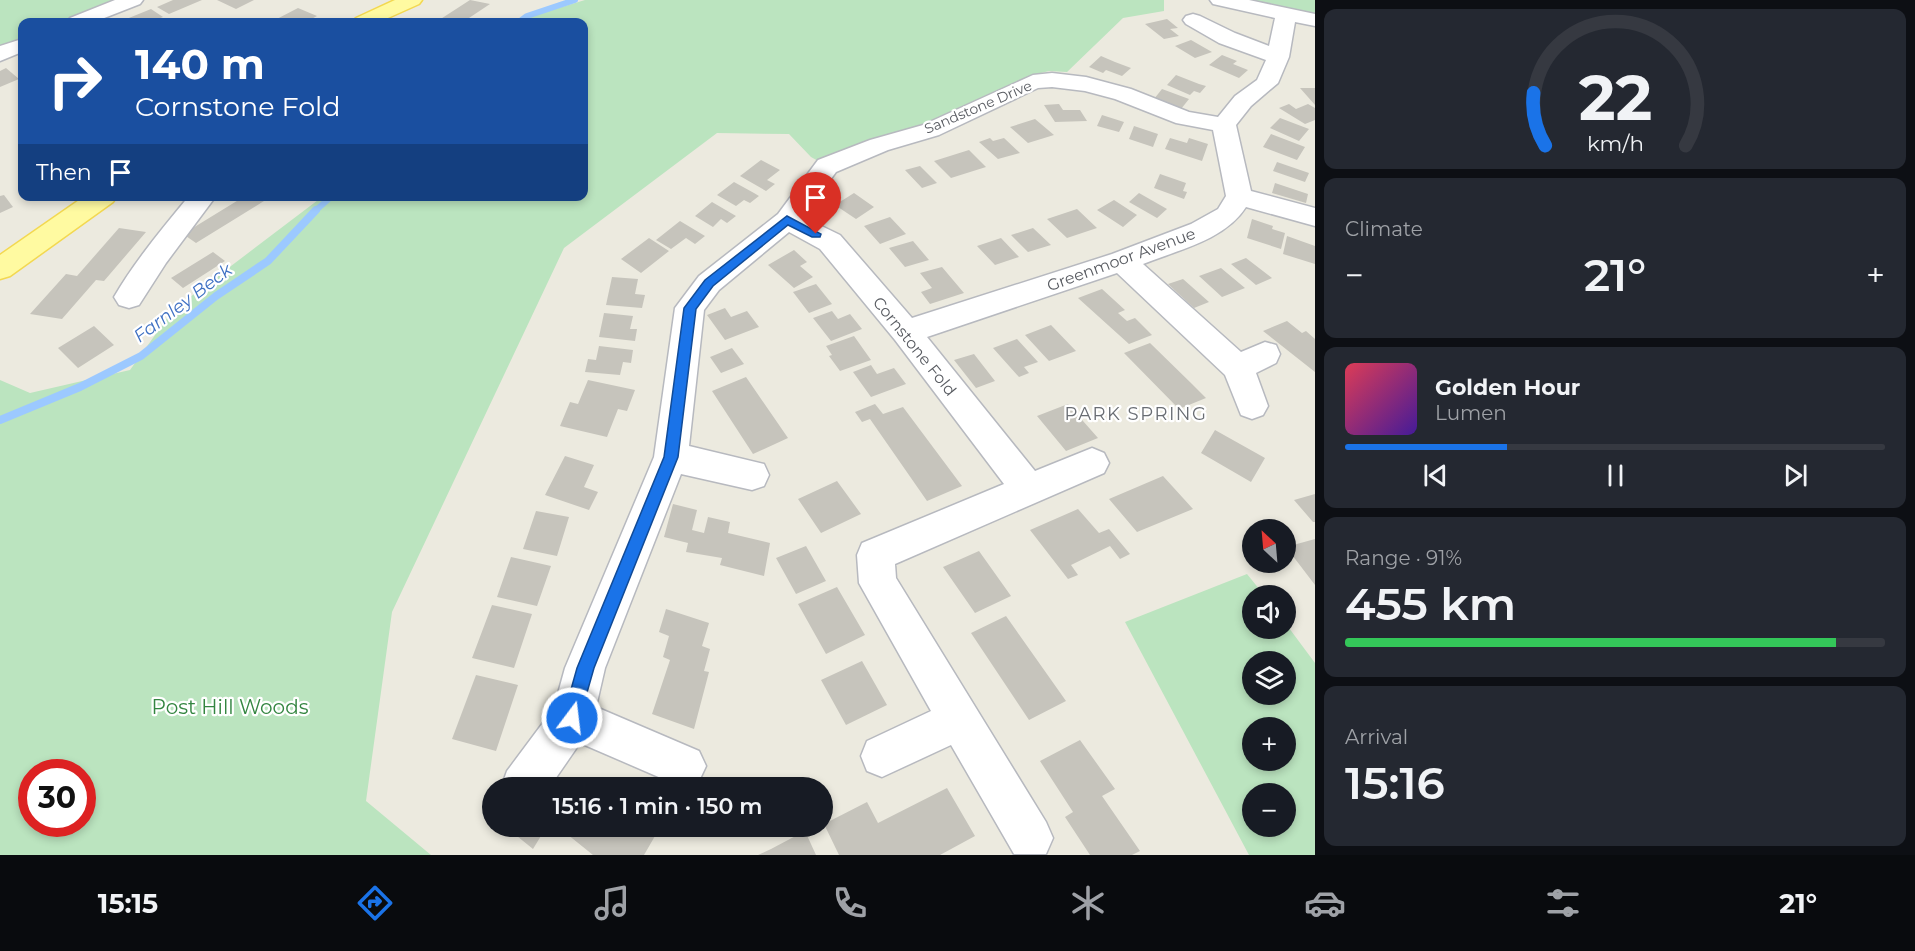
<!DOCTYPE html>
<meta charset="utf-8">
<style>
body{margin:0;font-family:Montserrat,sans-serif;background:#242831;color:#f1f3f6;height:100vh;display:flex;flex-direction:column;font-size:22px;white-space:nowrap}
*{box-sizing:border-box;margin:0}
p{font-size:20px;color:#9ea1a6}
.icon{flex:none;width:33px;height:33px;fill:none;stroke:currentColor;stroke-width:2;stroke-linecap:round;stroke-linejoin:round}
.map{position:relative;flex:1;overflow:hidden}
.drawer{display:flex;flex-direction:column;gap:9px;padding:9px;background:#0d0f14;width:600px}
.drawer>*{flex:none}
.guide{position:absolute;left:18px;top:18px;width:570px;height:183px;border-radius:12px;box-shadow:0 3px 9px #0003;background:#1a4fa0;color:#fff;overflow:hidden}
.needle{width:39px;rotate:334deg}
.tools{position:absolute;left:1242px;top:519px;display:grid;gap:12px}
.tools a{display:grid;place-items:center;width:54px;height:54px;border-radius:50%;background:#171b24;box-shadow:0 3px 9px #0003;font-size:30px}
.speed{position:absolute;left:18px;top:759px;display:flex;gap:12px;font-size:30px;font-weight:700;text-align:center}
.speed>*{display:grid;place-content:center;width:78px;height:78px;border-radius:50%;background:#171b24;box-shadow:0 3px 9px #0003;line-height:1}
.speed .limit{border:9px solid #d22;background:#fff;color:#111}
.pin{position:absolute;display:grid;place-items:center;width:51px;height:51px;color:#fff;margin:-62px -26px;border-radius:50% 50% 50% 0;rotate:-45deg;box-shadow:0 0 6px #0007}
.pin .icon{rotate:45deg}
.me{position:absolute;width:66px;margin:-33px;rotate:15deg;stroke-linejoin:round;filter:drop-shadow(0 0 4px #0008)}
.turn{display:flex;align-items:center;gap:21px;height:126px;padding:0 18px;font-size:27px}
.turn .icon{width:78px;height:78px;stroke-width:2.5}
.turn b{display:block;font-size:42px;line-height:51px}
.then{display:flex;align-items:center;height:57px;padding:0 18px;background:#0003;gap:12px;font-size:22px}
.big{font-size:45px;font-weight:600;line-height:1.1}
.drawer .widget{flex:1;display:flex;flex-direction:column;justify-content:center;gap:9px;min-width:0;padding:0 21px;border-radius:12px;background:#242831}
.drawer .dial{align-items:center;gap:0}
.dial svg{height:156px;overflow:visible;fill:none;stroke:#363941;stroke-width:7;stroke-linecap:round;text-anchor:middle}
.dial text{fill:#f1f3f6;stroke:none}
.song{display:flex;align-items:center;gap:18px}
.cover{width:72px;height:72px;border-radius:9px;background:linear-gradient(135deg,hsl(350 70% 55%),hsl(260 70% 35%))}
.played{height:6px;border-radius:3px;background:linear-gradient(90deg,#1a73e8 30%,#363941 30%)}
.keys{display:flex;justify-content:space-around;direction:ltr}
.heat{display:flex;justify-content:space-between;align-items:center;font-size:33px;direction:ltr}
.charge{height:9px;border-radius:4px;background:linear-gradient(90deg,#34c759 91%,#363941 0)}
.trip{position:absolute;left:482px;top:777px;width:351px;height:60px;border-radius:30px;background:#171b24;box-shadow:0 3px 9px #0003;font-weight:600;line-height:60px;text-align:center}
.tabs{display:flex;height:96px;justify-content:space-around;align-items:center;background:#090b0e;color:#9ea1a6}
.tabs .icon{width:42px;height:42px}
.tabs .current{color:#1a73e8}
.tabs b{font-size:27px;color:#f1f3f6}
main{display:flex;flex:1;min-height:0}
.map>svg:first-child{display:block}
.green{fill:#bbe4bf;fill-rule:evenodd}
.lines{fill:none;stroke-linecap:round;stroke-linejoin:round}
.stream-far1{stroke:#9cc9ff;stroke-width:6}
.stream{stroke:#9cc9ff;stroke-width:8}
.building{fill:#c6c4bc}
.minor-casing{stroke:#b7b9bf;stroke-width:3}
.major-casing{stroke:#f3d851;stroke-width:3}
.minor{fill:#fff;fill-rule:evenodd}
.major{fill:#fffaa1;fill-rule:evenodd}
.route{fill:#1a73e8;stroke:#114b97;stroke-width:1.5}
.labels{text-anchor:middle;stroke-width:4.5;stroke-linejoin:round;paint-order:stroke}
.far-street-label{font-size:14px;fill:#585b61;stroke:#fff}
.street-label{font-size:16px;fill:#585b61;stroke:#fff}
.water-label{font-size:18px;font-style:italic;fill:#3e70c3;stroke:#fff}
.neighbourhood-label{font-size:18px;letter-spacing:1.5px;fill:#696d73;stroke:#fff}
.near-park-label{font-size:20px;fill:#338540;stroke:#fff}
</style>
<main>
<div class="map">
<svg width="1315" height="855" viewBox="0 0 1315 855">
<rect width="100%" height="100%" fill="#eceadf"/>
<!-- green -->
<path class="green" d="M 0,0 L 121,0 L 64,22 L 22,22 L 22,39 L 0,48 Z
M 585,0 L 1164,0 L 1164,11 L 1123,18 L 1067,72 L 1049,71 L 1037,74 L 1033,82 L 827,166 L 811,157 L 789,134 L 717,133 L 564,248 L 392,612 L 366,801 L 431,855 L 0,855 L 0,380 L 30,393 L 130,370 L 173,310 L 322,197 L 584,196 L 584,22 L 526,22 L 532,16 ZM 32,772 L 82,772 L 82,824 L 32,824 Z
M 1220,0 L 1315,0 L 1315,20 Z
M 1247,574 L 1264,595 L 1252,596 L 1252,628 L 1286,628 L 1286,624 L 1315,663 L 1315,855 L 1249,855 L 1125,622 ZM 1252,662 L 1286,662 L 1286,694 L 1252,694 ZM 1252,728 L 1286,728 L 1286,760 L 1252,760 ZM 1252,794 L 1286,794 L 1286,826 L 1252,826 Z"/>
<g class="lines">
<!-- stream-far1 -->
<path class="stream-far1" d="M 519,22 L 527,16 L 575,0
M 314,212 L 332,196"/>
<!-- stream -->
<path class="stream" d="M 0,420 L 80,387 L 141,356 L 216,296 L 268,261 L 316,210"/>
</g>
<!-- building -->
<path class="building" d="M 173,0 L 202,0 L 169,14 L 157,7 Z
M 217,0 L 254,0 L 236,9 Z
M 470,0 L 490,4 L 463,22 L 436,22 Z
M 298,8 L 317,16 L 306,22 L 271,22 Z
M 151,9 L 163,17 L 150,22 L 119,22 Z
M 1167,19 L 1178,28 L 1170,29 L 1179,36 L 1164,39 L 1145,24 Z
M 1191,40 L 1212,52 L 1195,58 L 1175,46 Z
M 1222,55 L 1237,61 L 1233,64 L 1248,70 L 1239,78 L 1209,65 Z
M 1101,56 L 1115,62 L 1131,68 L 1122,76 L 1106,70 L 1103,73 L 1089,67 Z
M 6,68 L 19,79 L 0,87 L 0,71 Z
M 1176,75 L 1199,84 L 1206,86 L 1200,93 L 1194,91 L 1190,95 L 1167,85 Z
M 1300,88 L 1315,88 L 1315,105 Z
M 1162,89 L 1189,99 L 1181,109 L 1154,99 Z
M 1059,104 L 1063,110 L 1080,110 L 1087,121 L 1055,122 L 1044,105 Z
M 1289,104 L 1296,109 L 1308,104 L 1315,108 L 1315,120 L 1305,124 L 1279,108 Z
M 1102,115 L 1124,122 L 1119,132 L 1097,126 Z
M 1280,118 L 1309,129 L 1299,141 L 1270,128 Z
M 1035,119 L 1054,135 L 1028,143 L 1010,127 Z
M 1134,126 L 1158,134 L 1153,147 L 1129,139 Z
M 1271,134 L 1305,147 L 1297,160 L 1263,147 Z
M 990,138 L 993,141 L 1004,138 L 1020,153 L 998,159 L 979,142 Z
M 1170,138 L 1187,143 L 1189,138 L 1208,144 L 1202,161 L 1165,149 Z
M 969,150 L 986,167 L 951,178 L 934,161 Z
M 761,160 L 780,170 L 767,180 L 775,184 L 766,191 L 740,176 Z
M 1277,162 L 1309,173 L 1305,182 L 1273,171 Z
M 920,166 L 937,183 L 922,188 L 905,170 Z
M 1160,174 L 1186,183 L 1183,191 L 1187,192 L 1184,199 L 1154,188 Z
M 734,182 L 754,193 L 759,196 L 750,203 L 744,200 L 736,206 L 717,195 Z
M 1275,183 L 1308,194 L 1306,203 L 1272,193 Z
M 854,193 L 874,207 L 856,219 L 835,205 Z
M 1139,193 L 1167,209 L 1157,218 L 1129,202 Z
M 4,195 L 13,207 L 0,213 L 0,196 Z
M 245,196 L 272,196 L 196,243 L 183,234 Z
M 1114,200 L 1137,215 L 1123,227 L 1097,210 Z
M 712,202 L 736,216 L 727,223 L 721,219 L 713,227 L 695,216 Z
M 1077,209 L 1097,228 L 1067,238 L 1047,219 Z
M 890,217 L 906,234 L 880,244 L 864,226 Z
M 1252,219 L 1273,226 L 1272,229 L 1285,233 L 1281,249 L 1247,238 Z
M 680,221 L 705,236 L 695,244 L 686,238 L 671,249 L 656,240 Z
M 119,228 L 146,232 L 104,281 L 96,280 L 62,319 L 30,314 L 66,274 L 77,276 Z
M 1033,228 L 1051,245 L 1028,252 L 1011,235 Z
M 1287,236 L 1315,246 L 1315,264 L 1283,254 Z
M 649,238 L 669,251 L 641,273 L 621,259 Z
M 1001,238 L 1019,257 L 995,265 L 977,246 Z
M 913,241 L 929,260 L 905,267 L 889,248 Z
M 794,250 L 807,262 L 800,266 L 813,277 L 794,288 L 768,265 Z
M 213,252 L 225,261 L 183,288 L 171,278 Z
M 1246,258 L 1272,278 L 1256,285 L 1231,264 Z
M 942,267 L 964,293 L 930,304 L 921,292 L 932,288 L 920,273 Z
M 1221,268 L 1245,288 L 1222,297 L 1199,276 Z
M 612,277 L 638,279 L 635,294 L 645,295 L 642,308 L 606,305 Z
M 1183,279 L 1209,302 L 1194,308 L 1168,284 Z
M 816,284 L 832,304 L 809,313 L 793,292 Z
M 1102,289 L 1125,310 L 1118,313 L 1127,321 L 1135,318 L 1152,335 L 1129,344 L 1078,298 Z
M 725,308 L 731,317 L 747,311 L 759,327 L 725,340 L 707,315 Z
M 832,311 L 838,319 L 850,314 L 862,329 L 831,341 L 813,318 Z
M 604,313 L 633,316 L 630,329 L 637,329 L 635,341 L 599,337 Z
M 1287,321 L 1302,333 L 1306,331 L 1315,339 L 1315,372 L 1263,331 Z
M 1051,325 L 1076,351 L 1049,361 L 1025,335 Z
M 94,326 L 114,345 L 78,368 L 58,348 Z
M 854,336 L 871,360 L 840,371 L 829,356 L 832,355 L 826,346 Z
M 1017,339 L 1038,362 L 1024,367 L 1029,373 L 1019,377 L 993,348 Z
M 1150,343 L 1192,384 L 1206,398 L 1179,409 L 1124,353 Z
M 599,346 L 633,350 L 631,363 L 623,362 L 620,375 L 585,372 L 588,359 L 596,360 Z
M 732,348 L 744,364 L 721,373 L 710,357 Z
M 974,354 L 995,381 L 976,388 L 954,360 Z
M 871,365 L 877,374 L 894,368 L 906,384 L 871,397 L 853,372 Z
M 746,377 L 788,438 L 753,454 L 712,391 Z
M 588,380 L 635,390 L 627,411 L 618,409 L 607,437 L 560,426 L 570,402 L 578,404 Z
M 875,404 L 883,414 L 903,407 L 962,486 L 927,501 L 870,419 L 862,422 L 855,412 Z
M 1068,404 L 1098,438 L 1066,451 L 1037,416 Z
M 1215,430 L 1265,458 L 1251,482 L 1201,453 Z
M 565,456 L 594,465 L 584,487 L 598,492 L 589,510 L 545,495 Z
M 1163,476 L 1193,509 L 1137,532 L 1109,499 Z
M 837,481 L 861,514 L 821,533 L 798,499 Z
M 1315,494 L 1315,522 L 1313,522 L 1294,500 Z
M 673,504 L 697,510 L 692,530 L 704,533 L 708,517 L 730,522 L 728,533 L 770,543 L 764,576 L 720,565 L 722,558 L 686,552 L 688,543 L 664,537 Z
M 1078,509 L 1099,533 L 1109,529 L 1130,554 L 1120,559 L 1110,546 L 1071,565 L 1078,575 L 1068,579 L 1030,530 Z
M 536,511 L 569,517 L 557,556 L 523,549 Z
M 1315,539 L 1315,585 L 1286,547 Z
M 806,546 L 826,581 L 796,594 L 776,558 Z
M 979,551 L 1011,596 L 975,613 L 943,567 Z
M 511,557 L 551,566 L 537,606 L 497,597 Z
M 837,587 L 865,635 L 826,654 L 798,604 Z
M 492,605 L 532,614 L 514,668 L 472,658 Z
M 666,609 L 709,623 L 702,646 L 710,649 L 704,671 L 709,672 L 694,729 L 652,714 L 670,660 L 663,657 L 669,636 L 659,632 Z
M 1006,616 L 1066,701 L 1029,720 L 971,633 Z
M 862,661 L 887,705 L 846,725 L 821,680 Z
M 476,675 L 518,685 L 496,751 L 452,739 Z
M 1080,740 L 1115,789 L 1102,796 L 1140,851 L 1132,855 L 1090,855 L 1065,817 L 1073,812 L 1040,761 Z
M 947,788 L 975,836 L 940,855 L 839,855 L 824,824 L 867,802 L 878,823 Z
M 515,826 L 547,826 L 533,849 L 512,832 Z
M 557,826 L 642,826 L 655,836 L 644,855 L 593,855 Z
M 805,831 L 816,855 L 758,855 L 771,849 Z"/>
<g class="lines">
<!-- minor casing -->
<g class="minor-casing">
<path id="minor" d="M 115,0 L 143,0 L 140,4 L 94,22 L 67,22 L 70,18 Z
M 1210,0 L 1249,0 L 1315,14 L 1315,26 L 1295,22 L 1289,57 L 1278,83 L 1251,106 L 1236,125 L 1251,191 L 1315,208 L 1315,226 L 1246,207 C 1225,240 1178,250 1143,264 L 1241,352 L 1265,342 L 1276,345 L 1280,354 L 1276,363 L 1256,373 L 1268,406 L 1263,415 L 1252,419 L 1241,415 L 1225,375 L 1117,273 L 927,337 L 1035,471 L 1092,448 L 1104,453 L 1109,463 L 1104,473 L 895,564 L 896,578 L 1046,822 L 1053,838 L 1046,854 L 1014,854 L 951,745 L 882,777 L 867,771 L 861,756 L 867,741 L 931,711 L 859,583 L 857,555 L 862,543 L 1004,484 L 895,340 L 820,249 L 789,232 L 719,290 L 704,310 L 689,446 L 764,464 L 769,475 L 764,486 L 752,490 L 681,474 L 605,668 L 596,707 L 699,751 L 706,766 L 699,781 L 684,788 L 580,743 L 549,788 L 501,788 L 507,771 L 554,708 L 565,668 L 654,457 L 675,308 L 699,276 L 778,214 L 818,160 L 870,140 L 923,125 L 1033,75 L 1052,73 L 1086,77 L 1131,89 L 1189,112 L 1218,117 L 1235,96 L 1257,80 L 1266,60 L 1219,43 L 1186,24 L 1183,20 L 1186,16 L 1193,14 L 1200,16 L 1235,33 L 1269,46 L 1275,18 L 1213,4 ZM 1052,87 L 1085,91 L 1115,99 L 1176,123 L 1213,130 L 1226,196 L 1218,209 L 1191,224 L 1112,254 L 912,318 L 840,235 L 803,217 L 836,172 L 888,150 L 939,135 L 1038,88 Z
M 22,39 L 22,52 L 0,61 L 0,46 Z
M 189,196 L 216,196 L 166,263 L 139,305 L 129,308 L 119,305 L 114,297 C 135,261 162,229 189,196 Z"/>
</g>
<!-- major casing -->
<g class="major-casing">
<path id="major" d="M 395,0 L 422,0 L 419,4 L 379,22 L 353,22 L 356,18 Z
M 85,196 L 117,196 L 113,202 L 10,276 L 0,279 L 0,255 Z"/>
</g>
<!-- minor -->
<use href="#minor" class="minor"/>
<!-- major -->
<use href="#major" class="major"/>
</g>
<!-- route -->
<path class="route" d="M 787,216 L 821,234 L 820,237 L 812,237 L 788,225 L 713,286 L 696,309 L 678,457 L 594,668 L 578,724 L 572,726 L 566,724 L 563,718 L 577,668 L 664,457 L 684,308 L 705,280 Z"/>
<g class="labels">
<!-- far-street labels -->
<g class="far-street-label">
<text transform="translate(978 107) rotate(-23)" y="5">Sandstone Drive</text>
</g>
<!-- street labels -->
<g class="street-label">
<text transform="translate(1121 259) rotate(-20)" y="6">Greenmoor Avenue</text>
<text transform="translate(915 346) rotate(51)" y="6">Cornstone Fold</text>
</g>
<!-- water labels -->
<g class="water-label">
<text transform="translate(183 303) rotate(-37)" y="6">Farnley Beck</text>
</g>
<!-- neighbourhood labels -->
<g class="neighbourhood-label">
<text x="1136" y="420">PARK SPRING</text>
</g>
<!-- near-park labels -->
<g class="near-park-label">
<text x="230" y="714">Post Hill Woods</text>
</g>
</g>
</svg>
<div class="tools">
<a><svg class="needle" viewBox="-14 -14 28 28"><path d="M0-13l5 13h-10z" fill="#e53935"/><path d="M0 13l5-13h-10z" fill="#9ea1a6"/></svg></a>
<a><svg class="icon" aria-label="sound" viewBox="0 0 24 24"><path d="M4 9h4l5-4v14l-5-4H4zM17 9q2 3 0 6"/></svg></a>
<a><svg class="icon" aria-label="layers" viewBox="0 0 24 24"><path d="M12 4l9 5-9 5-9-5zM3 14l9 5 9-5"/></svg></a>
<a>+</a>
<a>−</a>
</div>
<div class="speed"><div class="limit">30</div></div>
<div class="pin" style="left:816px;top:234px;background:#d93025"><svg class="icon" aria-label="arrive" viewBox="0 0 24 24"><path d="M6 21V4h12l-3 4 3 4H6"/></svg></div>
<svg class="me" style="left:572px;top:718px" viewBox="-20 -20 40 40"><circle r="17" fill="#1a73e8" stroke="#fff" stroke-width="3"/><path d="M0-11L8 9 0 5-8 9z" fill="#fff"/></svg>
<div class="trip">15:16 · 1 min · 150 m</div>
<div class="guide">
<div class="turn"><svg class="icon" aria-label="right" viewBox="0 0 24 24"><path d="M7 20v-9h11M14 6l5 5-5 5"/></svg><div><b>140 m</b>Cornstone Fold</div></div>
<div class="then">Then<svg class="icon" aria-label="arrive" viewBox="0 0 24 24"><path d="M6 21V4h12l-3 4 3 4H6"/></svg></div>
</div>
</div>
<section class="drawer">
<div class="widget dial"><svg viewBox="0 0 100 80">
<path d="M14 69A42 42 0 1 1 86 69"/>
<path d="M14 69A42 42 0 0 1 8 42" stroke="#1a73e8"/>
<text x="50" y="56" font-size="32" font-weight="700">22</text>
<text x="50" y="72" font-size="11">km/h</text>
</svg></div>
<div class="widget"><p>Climate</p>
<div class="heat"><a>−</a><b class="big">21°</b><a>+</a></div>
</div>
<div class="widget">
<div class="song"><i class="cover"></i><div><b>Golden Hour</b><p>Lumen</p></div></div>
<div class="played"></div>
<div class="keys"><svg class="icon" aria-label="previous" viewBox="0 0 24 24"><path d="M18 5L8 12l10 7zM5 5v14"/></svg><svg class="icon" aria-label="pause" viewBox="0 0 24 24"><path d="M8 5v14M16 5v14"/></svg><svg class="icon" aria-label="next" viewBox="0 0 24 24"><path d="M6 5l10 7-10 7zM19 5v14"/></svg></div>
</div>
<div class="widget"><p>Range · 91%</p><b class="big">455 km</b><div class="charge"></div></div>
<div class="widget"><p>Arrival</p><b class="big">15:16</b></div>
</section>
</main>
<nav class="tabs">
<b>15:15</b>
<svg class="icon current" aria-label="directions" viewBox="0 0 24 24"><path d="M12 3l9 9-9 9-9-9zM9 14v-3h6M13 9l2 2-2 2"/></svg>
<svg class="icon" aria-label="music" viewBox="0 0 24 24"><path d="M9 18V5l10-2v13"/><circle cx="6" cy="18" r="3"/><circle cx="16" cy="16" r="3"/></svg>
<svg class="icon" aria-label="phone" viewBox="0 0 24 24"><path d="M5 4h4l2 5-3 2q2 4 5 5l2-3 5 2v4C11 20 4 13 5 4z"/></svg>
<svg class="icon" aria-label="climate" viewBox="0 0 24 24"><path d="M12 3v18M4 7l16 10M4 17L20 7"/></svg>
<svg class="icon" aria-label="car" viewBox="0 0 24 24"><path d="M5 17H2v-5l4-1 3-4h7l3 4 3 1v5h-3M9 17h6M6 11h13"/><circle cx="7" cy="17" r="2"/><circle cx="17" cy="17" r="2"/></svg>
<svg class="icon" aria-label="filters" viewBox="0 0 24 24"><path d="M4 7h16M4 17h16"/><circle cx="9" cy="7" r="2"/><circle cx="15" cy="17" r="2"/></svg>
<b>21°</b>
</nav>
